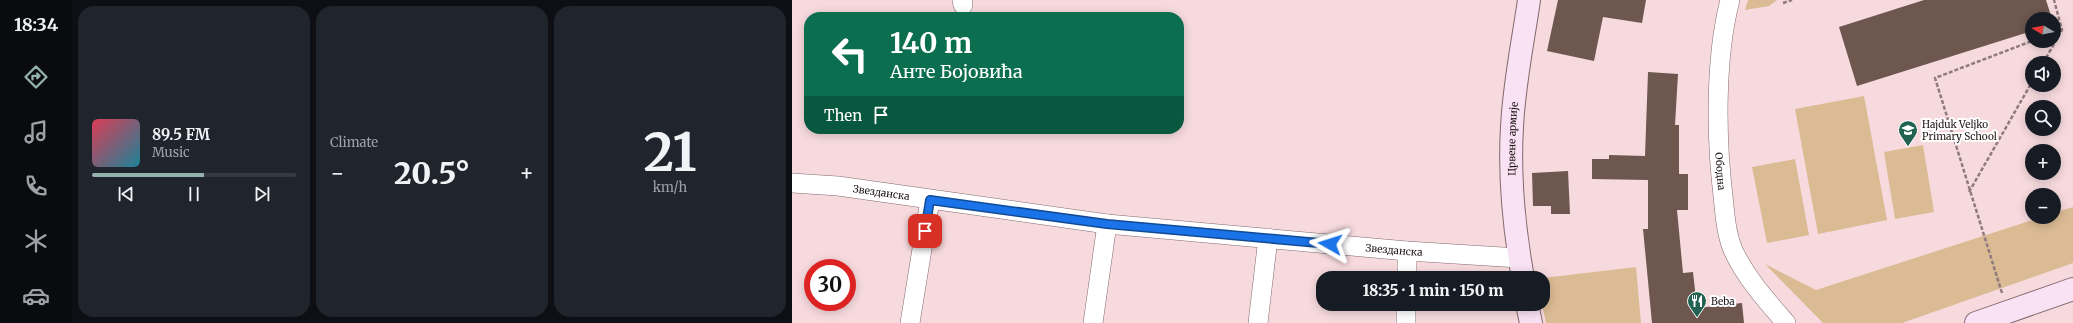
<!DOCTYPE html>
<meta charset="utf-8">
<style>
body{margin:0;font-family:Merriweather,serif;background:#20242c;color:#f1f3f6;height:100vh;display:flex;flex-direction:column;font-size:15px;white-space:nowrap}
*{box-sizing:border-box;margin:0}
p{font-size:13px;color:#9ea1a6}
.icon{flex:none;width:22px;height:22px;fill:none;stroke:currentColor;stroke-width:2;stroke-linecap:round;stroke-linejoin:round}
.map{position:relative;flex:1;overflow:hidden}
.side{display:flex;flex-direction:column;gap:6px;padding:6px;background:#0d0f14;width:720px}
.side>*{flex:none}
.top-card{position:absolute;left:12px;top:12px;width:380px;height:122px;border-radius:16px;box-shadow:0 2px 10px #0003;background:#0b6e4f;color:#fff;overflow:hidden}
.needle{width:26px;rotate:280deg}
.controls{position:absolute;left:1233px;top:12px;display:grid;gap:8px}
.controls a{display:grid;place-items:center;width:36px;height:36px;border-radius:50%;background:#171b24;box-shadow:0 2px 10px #0003;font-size:20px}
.speed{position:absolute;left:12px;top:259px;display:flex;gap:8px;font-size:20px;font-weight:700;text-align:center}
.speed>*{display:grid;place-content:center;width:52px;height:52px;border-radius:50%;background:#171b24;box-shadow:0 2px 10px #0003;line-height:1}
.speed .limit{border:6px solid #d22;background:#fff;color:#111}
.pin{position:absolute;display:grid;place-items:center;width:34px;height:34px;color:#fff;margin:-17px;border-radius:8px;box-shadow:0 2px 6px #0006}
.me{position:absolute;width:44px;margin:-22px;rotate:276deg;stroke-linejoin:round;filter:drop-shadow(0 0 3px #0008)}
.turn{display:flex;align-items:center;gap:14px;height:84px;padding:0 20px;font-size:18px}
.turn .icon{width:52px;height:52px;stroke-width:2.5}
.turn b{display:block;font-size:28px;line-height:34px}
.then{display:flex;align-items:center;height:38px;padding:0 20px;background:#0003;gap:8px;font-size:15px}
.big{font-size:30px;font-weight:800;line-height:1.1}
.side .tile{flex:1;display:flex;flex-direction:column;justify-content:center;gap:6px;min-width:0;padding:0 14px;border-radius:16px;background:#20242c}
.side .dial{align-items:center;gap:0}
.dial b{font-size:52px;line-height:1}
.song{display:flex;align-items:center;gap:12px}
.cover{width:48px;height:48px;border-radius:6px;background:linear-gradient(135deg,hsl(350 70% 55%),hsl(190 70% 35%))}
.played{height:4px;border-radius:2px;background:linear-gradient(90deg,#93b2ac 55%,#363941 55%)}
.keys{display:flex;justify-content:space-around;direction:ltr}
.heat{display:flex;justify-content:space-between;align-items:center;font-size:22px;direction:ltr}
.side .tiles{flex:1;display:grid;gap:6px;grid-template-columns:repeat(3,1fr)}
.trip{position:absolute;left:524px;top:271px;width:234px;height:40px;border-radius:16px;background:#171b24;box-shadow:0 2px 10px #0003;font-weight:800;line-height:40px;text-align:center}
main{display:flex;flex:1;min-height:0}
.tab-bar{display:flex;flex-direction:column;width:72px;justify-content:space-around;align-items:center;background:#090b0e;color:#9ea1a6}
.tab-bar .icon{width:28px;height:28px}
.tab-bar .on{color:#93b2ac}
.tab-bar b{font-size:18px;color:#f1f3f6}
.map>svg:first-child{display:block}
.green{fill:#dbbb94}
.building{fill:#6d574e}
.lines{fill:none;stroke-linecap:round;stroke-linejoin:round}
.street-casing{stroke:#83696d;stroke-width:20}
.secondary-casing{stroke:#83696d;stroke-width:24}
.path{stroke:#8f7b7e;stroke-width:2.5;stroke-dasharray:4 2;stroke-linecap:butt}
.street{stroke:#fff;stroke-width:19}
.secondary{stroke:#f8e2f3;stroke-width:22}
.route-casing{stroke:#114b97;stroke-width:10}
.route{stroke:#1a73e8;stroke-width:7}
.labels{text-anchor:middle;stroke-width:4;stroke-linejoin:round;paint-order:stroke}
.poi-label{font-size:10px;fill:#1e1416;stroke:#fff;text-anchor:start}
.street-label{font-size:10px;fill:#1e1416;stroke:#fff}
</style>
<main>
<nav class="tab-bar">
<b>18:34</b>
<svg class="icon on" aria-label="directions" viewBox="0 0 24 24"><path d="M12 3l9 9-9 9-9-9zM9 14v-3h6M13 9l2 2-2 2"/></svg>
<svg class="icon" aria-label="music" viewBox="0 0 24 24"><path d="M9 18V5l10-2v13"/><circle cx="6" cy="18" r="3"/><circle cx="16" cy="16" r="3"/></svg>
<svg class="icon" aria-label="phone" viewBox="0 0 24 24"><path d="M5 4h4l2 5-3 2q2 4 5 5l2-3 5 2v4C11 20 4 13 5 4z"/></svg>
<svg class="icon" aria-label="climate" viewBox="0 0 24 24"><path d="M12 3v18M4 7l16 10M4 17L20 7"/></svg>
<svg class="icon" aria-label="car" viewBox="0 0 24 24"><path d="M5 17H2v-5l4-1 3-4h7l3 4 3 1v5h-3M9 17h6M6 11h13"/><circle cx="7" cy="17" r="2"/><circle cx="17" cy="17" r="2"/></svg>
</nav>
<section class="side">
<div class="tiles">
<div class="tile">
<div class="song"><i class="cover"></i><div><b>89.5 FM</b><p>Music</p></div></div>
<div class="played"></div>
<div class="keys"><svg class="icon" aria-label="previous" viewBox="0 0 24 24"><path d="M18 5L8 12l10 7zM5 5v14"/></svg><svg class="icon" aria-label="pause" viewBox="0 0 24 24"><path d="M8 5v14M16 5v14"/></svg><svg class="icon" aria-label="next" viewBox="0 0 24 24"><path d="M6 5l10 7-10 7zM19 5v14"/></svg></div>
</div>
<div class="tile"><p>Climate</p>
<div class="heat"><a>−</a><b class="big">20.5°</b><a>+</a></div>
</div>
<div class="tile dial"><b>21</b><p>km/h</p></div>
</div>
</section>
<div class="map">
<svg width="1281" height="323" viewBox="0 0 1281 323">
<rect width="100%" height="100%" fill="#f7dade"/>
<!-- green -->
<path class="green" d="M 956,0 L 985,0 L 977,6 L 953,10 Z
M 1072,96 L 1095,220 L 1026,234 L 1003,109 Z
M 1131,145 L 1142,212 L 1103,219 L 1092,152 Z
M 1003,159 L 1017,235 L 975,243 L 960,167 Z
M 1281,207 L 1281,263 L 1110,323 L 1031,323 L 973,264 L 1024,290 L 1250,217 L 1262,217 L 1262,213 Z
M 844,267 L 849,323 L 754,323 L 750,304 L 751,278 Z"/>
<!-- building -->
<path class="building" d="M 766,0 L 854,0 L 850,23 L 811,17 L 802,61 L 755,51 Z
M 1132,0 L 1254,0 L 1260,19 L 1240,19 L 1240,31 L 1065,86 L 1047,27 Z
M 856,72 L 886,74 L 883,125 L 887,125 L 887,174 L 896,174 L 896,210 L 885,210 L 891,273 L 901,272 L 905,308 L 950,303 L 952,323 L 860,323 L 851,229 L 856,229 L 856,180 L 800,179 L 800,159 L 817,159 L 817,155 L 853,156 Z
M 776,171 L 778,214 L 759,214 L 759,206 L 741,206 L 740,173 Z"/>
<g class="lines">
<!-- street casing -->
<g class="street-casing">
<g id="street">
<path d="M 170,0 L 171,5"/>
<path id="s1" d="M 938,0 C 923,57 924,137 931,196 C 933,215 934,233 941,250 C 954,278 974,300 994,323"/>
<path id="s2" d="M 0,183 L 46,186 L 315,224 L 615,251 L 727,258"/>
<path d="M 615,278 L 615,251"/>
<path d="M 118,323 L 138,200"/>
<path d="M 301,323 L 315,224"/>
<path d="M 466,323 L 476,238"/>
<path d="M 614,323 L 614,304"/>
</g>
</g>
<!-- secondary casing -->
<g class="secondary-casing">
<g id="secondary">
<path id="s3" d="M 731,278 C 722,228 717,177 720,127 C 722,84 731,42 737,0"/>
<path d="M 735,304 L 739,323"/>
<path d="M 1184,323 L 1281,289"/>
</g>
</g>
<!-- path -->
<path class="path" d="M 991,3 L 1000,0
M 1262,33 L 1269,30
M 1251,63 L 1270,30 L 1262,0
M 1177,192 L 1240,82
M 1210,293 L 1143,78 L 1240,41"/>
<!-- street -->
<use href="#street" class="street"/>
<!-- secondary -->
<use href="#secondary" class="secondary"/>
</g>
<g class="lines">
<!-- route casing -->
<g class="route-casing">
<path id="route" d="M 133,231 L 138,200 L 315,224 L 538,244"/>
</g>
<!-- route -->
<use href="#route" class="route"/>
</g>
<!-- icons -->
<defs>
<g id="school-pin" transform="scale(1)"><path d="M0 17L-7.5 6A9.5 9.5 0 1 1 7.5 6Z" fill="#216251" stroke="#fff"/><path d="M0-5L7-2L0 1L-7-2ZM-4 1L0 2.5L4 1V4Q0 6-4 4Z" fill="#fff"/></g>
<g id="restaurant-pin" transform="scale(1)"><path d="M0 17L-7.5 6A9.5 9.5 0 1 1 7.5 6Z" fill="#216251" stroke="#fff"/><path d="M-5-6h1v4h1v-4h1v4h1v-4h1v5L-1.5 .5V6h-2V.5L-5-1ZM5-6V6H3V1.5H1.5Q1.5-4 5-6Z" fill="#fff"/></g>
</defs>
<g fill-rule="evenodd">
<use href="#school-pin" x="1116" y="130"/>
<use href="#restaurant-pin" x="905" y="301"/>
</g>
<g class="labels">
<!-- poi labels -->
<g class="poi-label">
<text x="1130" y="128">Hajduk Veljko<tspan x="1130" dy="12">Primary School</tspan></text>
<text x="919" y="305">Beba</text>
</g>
<!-- street labels -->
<g class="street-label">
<text dy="4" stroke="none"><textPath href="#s3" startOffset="140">Црвене армије</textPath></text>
<text dy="4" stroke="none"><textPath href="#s1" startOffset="172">Ободна</textPath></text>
<text dy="4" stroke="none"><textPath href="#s2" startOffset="90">Звезданска</textPath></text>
<text dy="4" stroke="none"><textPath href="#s2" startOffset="606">Звезданска</textPath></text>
</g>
</g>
</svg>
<div class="controls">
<a><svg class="needle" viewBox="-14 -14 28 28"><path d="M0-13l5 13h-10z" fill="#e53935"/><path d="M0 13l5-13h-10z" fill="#9ea1a6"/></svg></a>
<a><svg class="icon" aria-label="sound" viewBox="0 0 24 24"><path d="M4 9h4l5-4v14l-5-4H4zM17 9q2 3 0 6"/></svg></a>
<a><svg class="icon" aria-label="search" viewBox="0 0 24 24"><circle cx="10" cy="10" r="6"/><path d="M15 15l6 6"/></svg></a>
<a>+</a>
<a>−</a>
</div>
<div class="speed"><div class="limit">30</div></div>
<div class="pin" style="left:133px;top:231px;background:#d93025"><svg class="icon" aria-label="arrive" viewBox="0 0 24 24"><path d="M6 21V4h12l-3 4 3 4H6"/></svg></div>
<svg class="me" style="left:538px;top:244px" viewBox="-20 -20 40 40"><path d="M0-17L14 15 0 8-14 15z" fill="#1a73e8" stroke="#fff" stroke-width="4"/></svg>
<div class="trip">18:35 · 1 min · 150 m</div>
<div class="top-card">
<div class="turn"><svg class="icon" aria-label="left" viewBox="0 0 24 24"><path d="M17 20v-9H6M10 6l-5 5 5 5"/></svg><div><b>140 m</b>Анте Бојовића</div></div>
<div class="then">Then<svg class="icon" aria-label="arrive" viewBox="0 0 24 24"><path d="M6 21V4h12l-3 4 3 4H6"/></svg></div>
</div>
</div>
</main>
